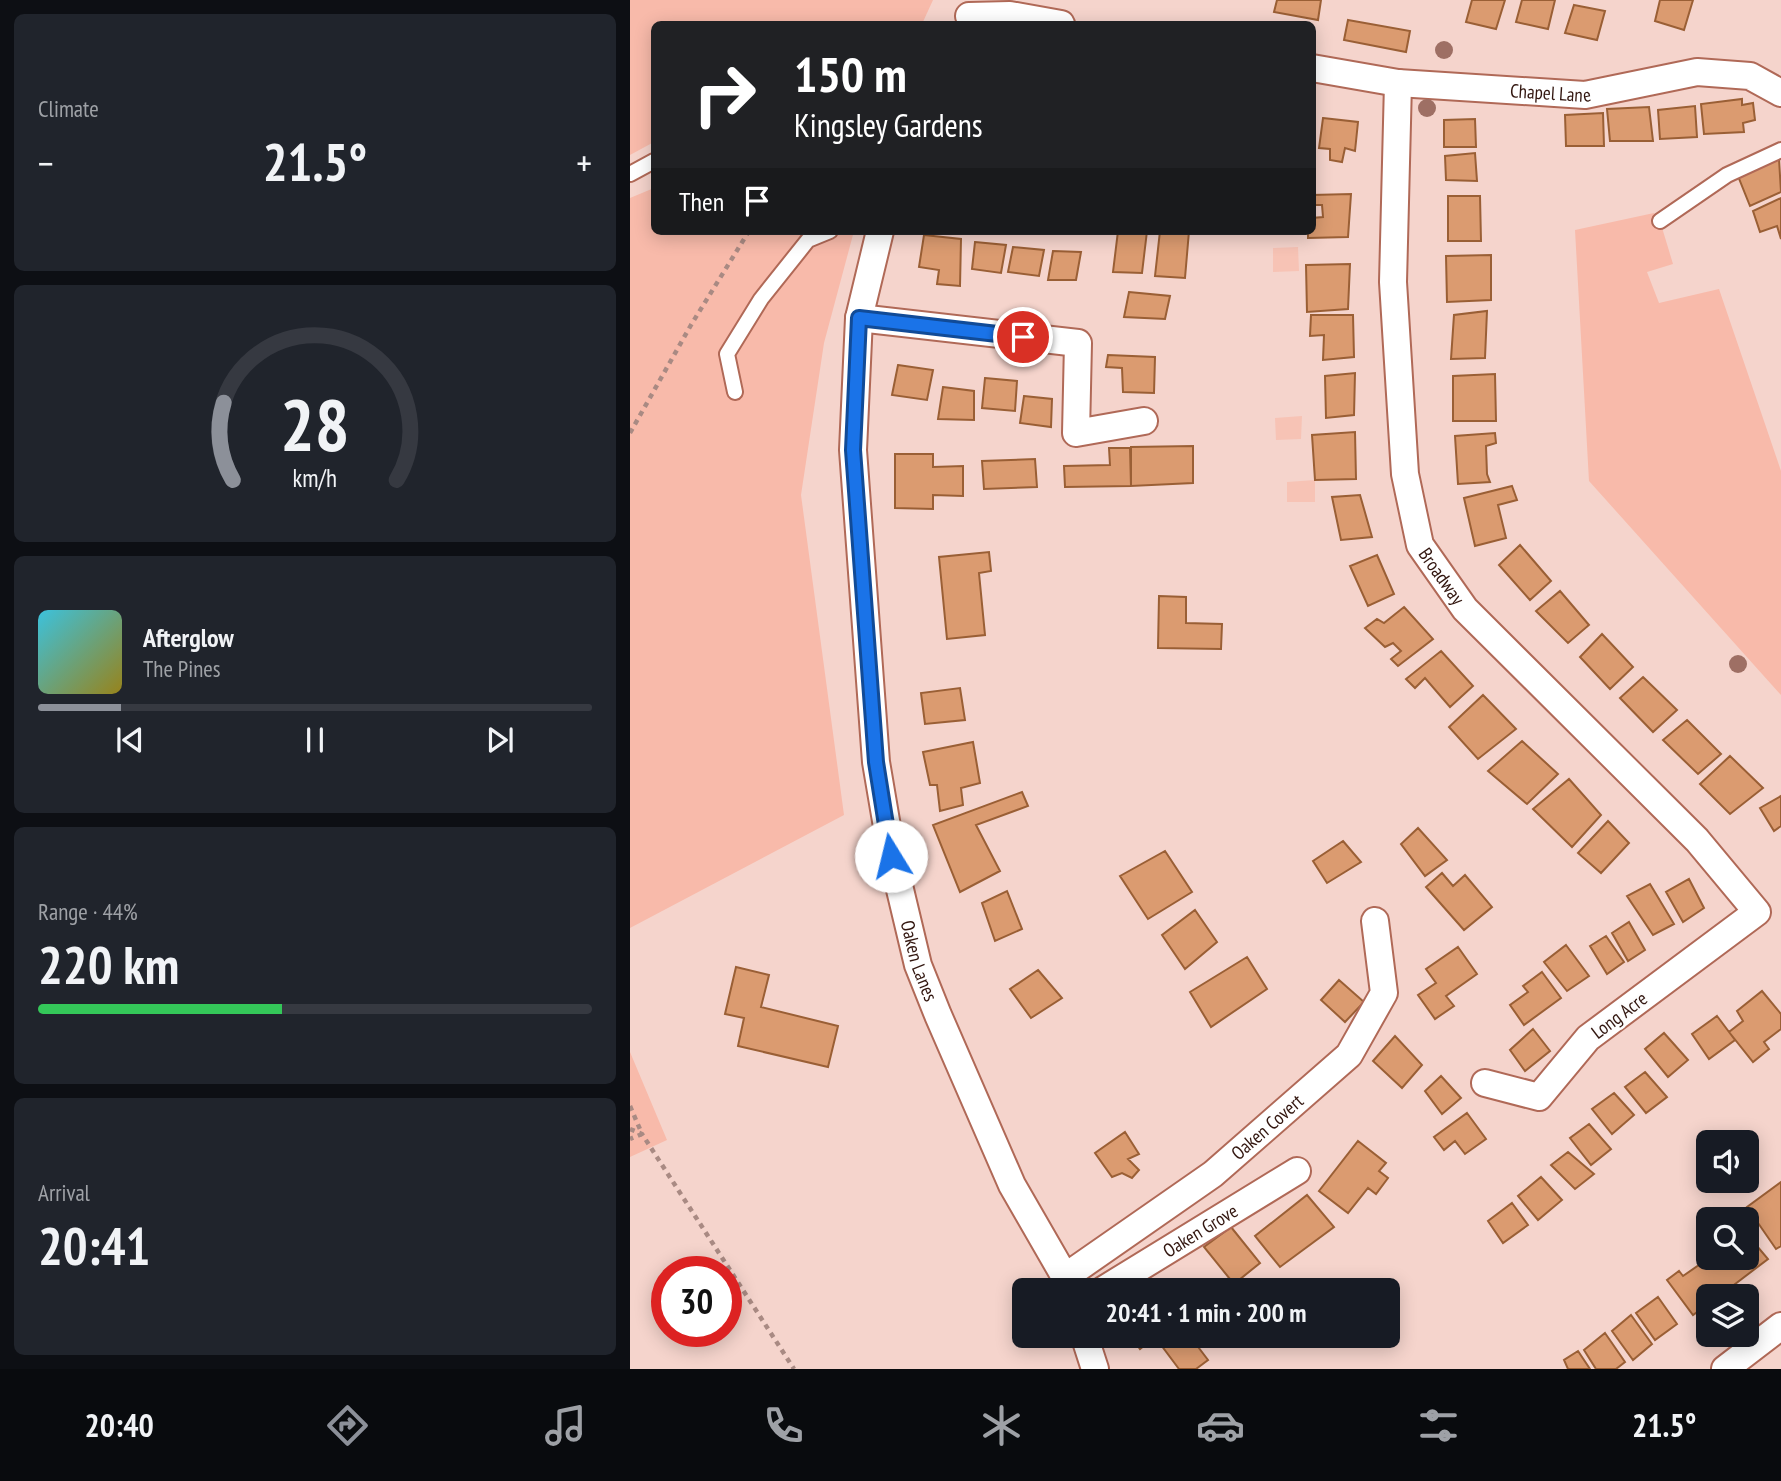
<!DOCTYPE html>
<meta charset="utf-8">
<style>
body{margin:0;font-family:"PT Sans Narrow",sans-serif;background:#20242c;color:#f1f3f6;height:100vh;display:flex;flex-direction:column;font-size:26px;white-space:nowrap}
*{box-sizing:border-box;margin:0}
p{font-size:23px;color:#9ea1a6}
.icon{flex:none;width:38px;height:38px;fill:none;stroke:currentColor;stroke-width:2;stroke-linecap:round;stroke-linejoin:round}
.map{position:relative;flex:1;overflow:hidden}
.details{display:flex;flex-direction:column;gap:14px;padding:14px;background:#0d0f14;width:630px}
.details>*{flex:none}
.guide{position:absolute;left:21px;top:21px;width:665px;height:214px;border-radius:10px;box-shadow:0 4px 18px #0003;background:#202124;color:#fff;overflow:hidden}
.buttons{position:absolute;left:1066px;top:1130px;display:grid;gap:14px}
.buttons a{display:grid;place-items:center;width:63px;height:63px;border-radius:10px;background:#171b24;box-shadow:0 4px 18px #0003;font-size:35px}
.speed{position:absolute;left:21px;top:1256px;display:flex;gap:14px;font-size:35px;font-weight:700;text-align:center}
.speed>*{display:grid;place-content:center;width:91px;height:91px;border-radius:50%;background:#171b24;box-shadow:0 4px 18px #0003;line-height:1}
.speed .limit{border:10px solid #d22;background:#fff;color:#111}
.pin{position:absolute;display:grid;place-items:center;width:60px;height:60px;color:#fff;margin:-30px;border:4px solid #fff;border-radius:50%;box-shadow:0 2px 7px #0007}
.me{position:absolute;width:77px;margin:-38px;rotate:351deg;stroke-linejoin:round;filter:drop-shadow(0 0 5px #0008)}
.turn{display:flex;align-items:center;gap:24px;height:147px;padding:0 28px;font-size:32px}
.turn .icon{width:91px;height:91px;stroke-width:2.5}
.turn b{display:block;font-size:49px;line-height:60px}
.then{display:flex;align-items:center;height:66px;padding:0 28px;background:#0003;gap:14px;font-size:26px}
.big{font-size:52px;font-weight:800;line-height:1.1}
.details .card{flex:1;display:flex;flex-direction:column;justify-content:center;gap:10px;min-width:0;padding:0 24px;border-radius:10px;background:#20242c}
.details .dial{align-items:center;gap:0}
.dial svg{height:182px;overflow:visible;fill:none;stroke:#363941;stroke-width:7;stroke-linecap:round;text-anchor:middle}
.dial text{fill:#f1f3f6;stroke:none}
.song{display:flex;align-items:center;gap:21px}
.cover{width:84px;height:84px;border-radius:10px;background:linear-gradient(135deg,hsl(190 70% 55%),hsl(50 70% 35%))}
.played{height:7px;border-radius:4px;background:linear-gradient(90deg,#8c9099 15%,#363941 15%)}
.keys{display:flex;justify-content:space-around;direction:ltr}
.heat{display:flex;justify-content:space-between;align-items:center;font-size:38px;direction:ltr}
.charge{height:10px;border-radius:5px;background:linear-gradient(90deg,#34c759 44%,#363941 0)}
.trip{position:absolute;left:382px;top:1278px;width:388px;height:70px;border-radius:10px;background:#171b24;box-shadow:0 4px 18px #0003;font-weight:800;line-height:70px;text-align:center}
.dock{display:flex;height:112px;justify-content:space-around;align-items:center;background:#090b0e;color:#9ea1a6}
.dock .icon{width:49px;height:49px}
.dock .selected{color:#8c9099}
.dock b{font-size:32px;color:#f1f3f6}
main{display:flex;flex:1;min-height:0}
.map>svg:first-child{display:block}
.built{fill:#f7c3b5}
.green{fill:#f8baaa}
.building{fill:#db9b70;stroke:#9a5f35;stroke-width:2}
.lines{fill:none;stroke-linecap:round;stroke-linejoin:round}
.service-casing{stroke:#b06957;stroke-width:18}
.minor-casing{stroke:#b06957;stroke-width:30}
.path{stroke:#a98a83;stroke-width:4.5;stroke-dasharray:5 5;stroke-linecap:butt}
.service{stroke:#fff;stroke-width:14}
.minor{stroke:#fff;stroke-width:26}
.tree{fill:#9e6f64}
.route-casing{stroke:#114b97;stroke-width:18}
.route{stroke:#1a73e8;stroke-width:12}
.labels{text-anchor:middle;stroke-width:5;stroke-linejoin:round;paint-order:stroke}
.street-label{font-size:19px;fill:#32160f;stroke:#fdfdfd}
</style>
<main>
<section class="details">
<div class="card"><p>Climate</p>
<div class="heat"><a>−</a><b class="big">21.5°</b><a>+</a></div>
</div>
<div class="card dial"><svg viewBox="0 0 100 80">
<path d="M14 69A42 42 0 1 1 86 69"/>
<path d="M14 69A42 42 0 0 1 10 35" stroke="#8c9099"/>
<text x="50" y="56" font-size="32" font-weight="700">28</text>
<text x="50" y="72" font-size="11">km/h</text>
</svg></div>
<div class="card">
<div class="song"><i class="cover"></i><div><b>Afterglow</b><p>The Pines</p></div></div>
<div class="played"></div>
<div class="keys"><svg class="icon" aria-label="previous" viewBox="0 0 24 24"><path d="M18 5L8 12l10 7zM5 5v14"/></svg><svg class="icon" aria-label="pause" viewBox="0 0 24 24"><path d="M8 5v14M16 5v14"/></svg><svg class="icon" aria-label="next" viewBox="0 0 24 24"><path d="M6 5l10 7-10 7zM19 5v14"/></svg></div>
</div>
<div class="card"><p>Range · 44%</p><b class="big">220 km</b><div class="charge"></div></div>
<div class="card"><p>Arrival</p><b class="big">20:41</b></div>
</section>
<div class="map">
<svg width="1151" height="1369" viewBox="0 0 1151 1369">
<rect width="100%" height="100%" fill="#f5d4cc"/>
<!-- built -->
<path class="built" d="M 668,247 L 669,271 L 643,272 L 643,248 Z
M 672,416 L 671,439 L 646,440 L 645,418 Z
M 685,480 L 685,502 L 657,502 L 657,482 Z"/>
<!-- green -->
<path class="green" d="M 0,0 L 303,0 L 292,24 L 24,24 L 24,142 L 0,155 Z
M 24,188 L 24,231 L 224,231 L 194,343 L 171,495 L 214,815 L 0,928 L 0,198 Z
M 1024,213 L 1030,221 L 1043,264 L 1017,272 L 1029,303 L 1089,289 L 1151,471 L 1151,695 L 959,481 L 945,230 Z
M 0,1052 L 37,1140 L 0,1157 Z"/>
<!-- building -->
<path class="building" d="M 647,0 L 691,0 L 688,20 L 644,12 Z
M 842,0 L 875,0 L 866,29 L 836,22 Z
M 892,0 L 925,0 L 918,29 L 886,22 Z
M 1030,0 L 1063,0 L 1054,30 L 1025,21 Z
M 944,5 L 975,11 L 967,40 L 935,33 Z
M 718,20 L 780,31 L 776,52 L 714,40 Z
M 1112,99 L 1112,105 L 1123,103 L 1125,120 L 1113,123 L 1114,132 L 1074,134 L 1071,104 Z
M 1065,106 L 1067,137 L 1030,139 L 1028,110 Z
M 1019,107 L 1023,141 L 980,141 L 977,109 Z
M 973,113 L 974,146 L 936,146 L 935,115 Z
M 693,118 L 728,122 L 725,151 L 715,148 L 712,162 L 700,160 L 700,149 L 689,148 Z
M 845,119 L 846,147 L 814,147 L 814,120 Z
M 845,153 L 847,181 L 816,180 L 815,156 Z
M 1149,159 L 1151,192 L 1120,206 L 1108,176 Z
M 721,194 L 718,237 L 678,238 L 678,231 L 682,231 L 682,218 L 693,217 L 692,205 L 682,205 L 682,195 Z
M 818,196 L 850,196 L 851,241 L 818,241 Z
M 1151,198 L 1151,239 L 1147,226 L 1130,232 L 1123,211 Z
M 488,231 L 517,231 L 512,273 L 483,272 Z
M 530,231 L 559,231 L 555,278 L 525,276 Z
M 294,235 L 331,239 L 330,286 L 307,284 L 309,270 L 289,267 Z
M 345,242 L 376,245 L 371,273 L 342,269 Z
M 383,247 L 414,250 L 409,276 L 378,272 Z
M 423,251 L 451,252 L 446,280 L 418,280 Z
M 861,255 L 861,300 L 817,302 L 816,256 Z
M 720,264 L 718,309 L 677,312 L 676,265 Z
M 499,292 L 540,296 L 535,319 L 494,317 Z
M 857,311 L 855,358 L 821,359 L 824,315 Z
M 681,315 L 723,315 L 724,357 L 693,360 L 694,335 L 680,336 Z
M 478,355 L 525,357 L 524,393 L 493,392 L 492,368 L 476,367 Z
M 268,365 L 303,370 L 297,400 L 262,395 Z
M 725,373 L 724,415 L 696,418 L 695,376 Z
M 865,374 L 866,421 L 823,421 L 823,376 Z
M 355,378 L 387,381 L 385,411 L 352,408 Z
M 313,387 L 344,391 L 344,420 L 308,419 Z
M 394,396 L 422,399 L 421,427 L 390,423 Z
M 725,432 L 726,479 L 685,480 L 682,435 Z
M 865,433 L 866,443 L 856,446 L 857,474 L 860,482 L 828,484 L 825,436 Z
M 563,446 L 563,483 L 501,486 L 501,447 Z
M 479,448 L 500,448 L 501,486 L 435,487 L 434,466 L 480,465 Z
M 265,454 L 303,454 L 303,467 L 333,466 L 333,496 L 303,495 L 303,509 L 265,508 Z
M 405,459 L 407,487 L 354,489 L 352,461 Z
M 882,486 L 887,500 L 868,505 L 876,538 L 845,546 L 834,498 Z
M 730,495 L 742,537 L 711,540 L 702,497 Z
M 890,545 L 921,581 L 900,600 L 869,565 Z
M 359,552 L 361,571 L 349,573 L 355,635 L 317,639 L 309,557 Z
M 747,555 L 764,594 L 738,606 L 720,566 Z
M 930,591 L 959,625 L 938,643 L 906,611 Z
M 529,596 L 556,597 L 556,623 L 592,624 L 591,649 L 528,648 Z
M 774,607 L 803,639 L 768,666 L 761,659 L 771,651 L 763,643 L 755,647 L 735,628 L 747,619 L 754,623 Z
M 972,634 L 1003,667 L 980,689 L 950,657 Z
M 811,651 L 843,686 L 820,707 L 795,678 L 785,688 L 776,679 Z
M 1013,677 L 1047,710 L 1023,732 L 990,698 Z
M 330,688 L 335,720 L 295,724 L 291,693 Z
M 853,695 L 886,729 L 848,759 L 819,727 Z
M 1057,720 L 1091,754 L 1068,774 L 1033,740 Z
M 892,741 L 928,774 L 897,804 L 858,771 Z
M 343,742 L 350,783 L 331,788 L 333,805 L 310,811 L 307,785 L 300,785 L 293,752 Z
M 1100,756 L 1133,788 L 1100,814 L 1070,784 Z
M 939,779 L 971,815 L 942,847 L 903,809 Z
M 392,792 L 398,806 L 346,825 L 370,871 L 330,892 L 303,825 Z
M 1151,796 L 1151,826 L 1144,831 L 1130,808 Z
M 978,821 L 999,843 L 971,873 L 948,853 Z
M 788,828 L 817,860 L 795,876 L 771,844 Z
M 713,841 L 731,862 L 697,883 L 683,861 Z
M 535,851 L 562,892 L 518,919 L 490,876 Z
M 812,873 L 823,886 L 835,875 L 862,907 L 834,930 L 796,887 Z
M 1059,879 L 1074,908 L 1053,922 L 1036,892 Z
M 1020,884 L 1044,924 L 1023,935 L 997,896 Z
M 377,891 L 392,929 L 365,941 L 352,903 Z
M 565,910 L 587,942 L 555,969 L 532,935 Z
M 999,922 L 1015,950 L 998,961 L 982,933 Z
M 976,936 L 994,962 L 977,974 L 960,946 Z
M 936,945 L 959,976 L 937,991 L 914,962 Z
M 828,947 L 847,974 L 816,996 L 824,1006 L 805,1019 L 788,995 L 806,983 L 796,969 Z
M 617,957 L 637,989 L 581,1027 L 560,992 Z
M 106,967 L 139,975 L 131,1007 L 208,1026 L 198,1067 L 108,1046 L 114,1018 L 95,1014 Z
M 408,970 L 432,998 L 401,1018 L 380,989 Z
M 912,972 L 931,998 L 894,1025 L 880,1005 L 898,992 L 893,986 Z
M 709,980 L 734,1002 L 715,1022 L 691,1000 Z
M 1132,991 L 1151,1014 L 1151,1029 L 1134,1042 L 1139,1049 L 1123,1062 L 1099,1032 L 1113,1021 L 1107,1011 Z
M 1087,1016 L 1105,1040 L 1079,1059 L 1062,1034 Z
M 903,1029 L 920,1051 L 895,1071 L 880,1050 Z
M 1034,1033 L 1058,1060 L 1038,1077 L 1015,1049 Z
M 765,1036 L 792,1065 L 772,1088 L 743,1061 Z
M 1015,1072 L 1037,1097 L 1016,1113 L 995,1087 Z
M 811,1076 L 831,1098 L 812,1114 L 795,1091 Z
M 984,1093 L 1004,1115 L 982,1134 L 962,1109 Z
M 837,1113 L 856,1139 L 835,1154 L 825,1141 L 814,1150 L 804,1137 Z
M 959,1124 L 981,1149 L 961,1165 L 940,1138 Z
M 495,1132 L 509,1154 L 498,1159 L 509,1170 L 502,1178 L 492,1173 L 482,1177 L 465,1153 Z
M 728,1141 L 756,1163 L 749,1171 L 758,1178 L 746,1194 L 738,1188 L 718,1213 L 689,1191 Z
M 938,1152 L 964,1174 L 945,1189 L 921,1165 Z
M 911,1177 L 932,1200 L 908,1220 L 888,1196 Z
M 1151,1182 L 1151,1246 L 1146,1249 L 1117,1207 Z
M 677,1195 L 704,1227 L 650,1267 L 625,1236 Z
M 882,1203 L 898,1225 L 873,1243 L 858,1221 Z
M 601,1227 L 630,1263 L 604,1284 L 574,1247 Z
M 1116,1233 L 1138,1259 L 1088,1297 L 1078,1297 L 1078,1304 L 1063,1315 L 1037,1280 L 1049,1271 L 1053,1276 L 1079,1258 L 1116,1258 Z
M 1028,1297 L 1047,1324 L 1025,1340 L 1006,1313 Z
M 1001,1315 L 1022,1344 L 1003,1360 L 982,1331 Z
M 975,1333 L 995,1362 L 986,1369 L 966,1369 L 954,1350 Z
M 500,1335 L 559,1335 L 578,1360 L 566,1369 L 549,1369 L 525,1337 L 510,1349 Z
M 948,1351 L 960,1369 L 938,1369 L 934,1360 Z"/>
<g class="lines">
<!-- service casing -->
<g class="service-casing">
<path id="service" d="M 0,174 L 24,161
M 1030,221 L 1097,175 L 1151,150
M 105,392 L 97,354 L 131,299 L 178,240 L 200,231"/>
</g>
<!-- minor casing -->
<g class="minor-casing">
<g id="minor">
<path d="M 339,16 L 380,15 L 431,24"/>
<path id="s1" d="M 682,68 L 768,83 L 955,95 L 1067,72 L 1120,76 L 1151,93"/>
<path id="s2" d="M 768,83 L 763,282 L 775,474 L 790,545 L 835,609 L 1067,840 L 1127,912 L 958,1038 L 909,1097 L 855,1083"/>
<path id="s3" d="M 250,231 L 229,318 L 223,450 L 246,762 L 262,856 L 288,965 L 308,1015 L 382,1185 L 435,1277 L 439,1290"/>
<path d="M 229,318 L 448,343 L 446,433 L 514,421"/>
<path id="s4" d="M 435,1277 L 583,1174 L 719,1055 L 754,993 L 745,921"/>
<path id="s5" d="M 473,1290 L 667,1171"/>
<path d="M 454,1335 L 465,1369"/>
<path d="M 1095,1369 L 1151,1326"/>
</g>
</g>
<!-- path -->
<path class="path" d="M 0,433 L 61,325 L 119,231
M 0,1106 L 12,1134 L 0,1139
M 0,1129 L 12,1134 L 164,1369"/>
<!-- service -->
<use href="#service" class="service"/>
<!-- minor -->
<use href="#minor" class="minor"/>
</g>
<!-- trees -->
<g class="tree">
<circle cx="814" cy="50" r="9"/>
<circle cx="797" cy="108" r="9"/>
<circle cx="1108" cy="664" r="9"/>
</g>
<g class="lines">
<!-- route casing -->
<g class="route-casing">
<path id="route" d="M 261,856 L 246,762 L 223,450 L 229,318 L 393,337"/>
</g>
<!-- route -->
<use href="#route" class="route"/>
</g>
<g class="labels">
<!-- street labels -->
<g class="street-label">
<text dy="7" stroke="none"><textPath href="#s1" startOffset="240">Chapel Lane</textPath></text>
<text dy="7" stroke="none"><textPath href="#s2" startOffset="502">Broadway</textPath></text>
<text dy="7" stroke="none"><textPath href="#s3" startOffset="738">Oaken Lanes</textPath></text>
<text transform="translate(989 1015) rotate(-37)" y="7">Long Acre</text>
<text dy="7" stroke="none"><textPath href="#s4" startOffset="252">Oaken Covert</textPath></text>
<text dy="7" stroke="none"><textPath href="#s5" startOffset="114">Oaken Grove</textPath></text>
</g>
</g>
</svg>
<div class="buttons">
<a><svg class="icon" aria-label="sound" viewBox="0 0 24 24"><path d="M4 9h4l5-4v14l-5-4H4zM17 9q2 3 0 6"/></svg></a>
<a><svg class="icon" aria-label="search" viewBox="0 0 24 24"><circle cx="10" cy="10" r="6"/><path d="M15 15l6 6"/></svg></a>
<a><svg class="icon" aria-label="layers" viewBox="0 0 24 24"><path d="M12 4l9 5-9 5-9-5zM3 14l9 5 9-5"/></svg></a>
</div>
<div class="speed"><div class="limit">30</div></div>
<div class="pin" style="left:393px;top:337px;background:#d93025"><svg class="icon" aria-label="arrive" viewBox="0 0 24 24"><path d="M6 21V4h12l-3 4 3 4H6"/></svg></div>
<svg class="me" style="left:261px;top:856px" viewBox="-20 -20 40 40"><circle r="19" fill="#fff"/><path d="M0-13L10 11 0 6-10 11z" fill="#1a73e8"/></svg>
<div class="trip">20:41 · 1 min · 200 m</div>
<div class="guide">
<div class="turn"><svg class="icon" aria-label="right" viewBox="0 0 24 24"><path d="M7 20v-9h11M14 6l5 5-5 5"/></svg><div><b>150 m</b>Kingsley Gardens</div></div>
<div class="then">Then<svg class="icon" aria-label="arrive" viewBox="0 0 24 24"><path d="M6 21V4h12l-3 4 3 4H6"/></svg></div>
</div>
</div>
</main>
<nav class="dock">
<b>20:40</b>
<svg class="icon selected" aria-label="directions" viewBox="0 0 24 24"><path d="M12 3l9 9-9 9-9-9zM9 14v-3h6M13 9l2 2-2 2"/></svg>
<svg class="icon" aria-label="music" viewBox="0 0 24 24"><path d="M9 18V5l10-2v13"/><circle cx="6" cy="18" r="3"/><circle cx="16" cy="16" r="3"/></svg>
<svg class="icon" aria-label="phone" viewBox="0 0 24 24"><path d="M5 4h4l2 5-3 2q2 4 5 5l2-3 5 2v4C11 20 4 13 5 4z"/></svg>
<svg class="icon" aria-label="climate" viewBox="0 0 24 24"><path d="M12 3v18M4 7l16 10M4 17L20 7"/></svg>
<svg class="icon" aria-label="car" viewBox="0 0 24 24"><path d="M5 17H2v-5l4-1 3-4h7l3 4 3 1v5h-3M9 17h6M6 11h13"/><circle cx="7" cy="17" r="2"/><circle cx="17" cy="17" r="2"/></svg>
<svg class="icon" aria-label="filters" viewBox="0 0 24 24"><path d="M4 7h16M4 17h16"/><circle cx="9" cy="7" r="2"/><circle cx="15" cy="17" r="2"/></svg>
<b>21.5°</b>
</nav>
